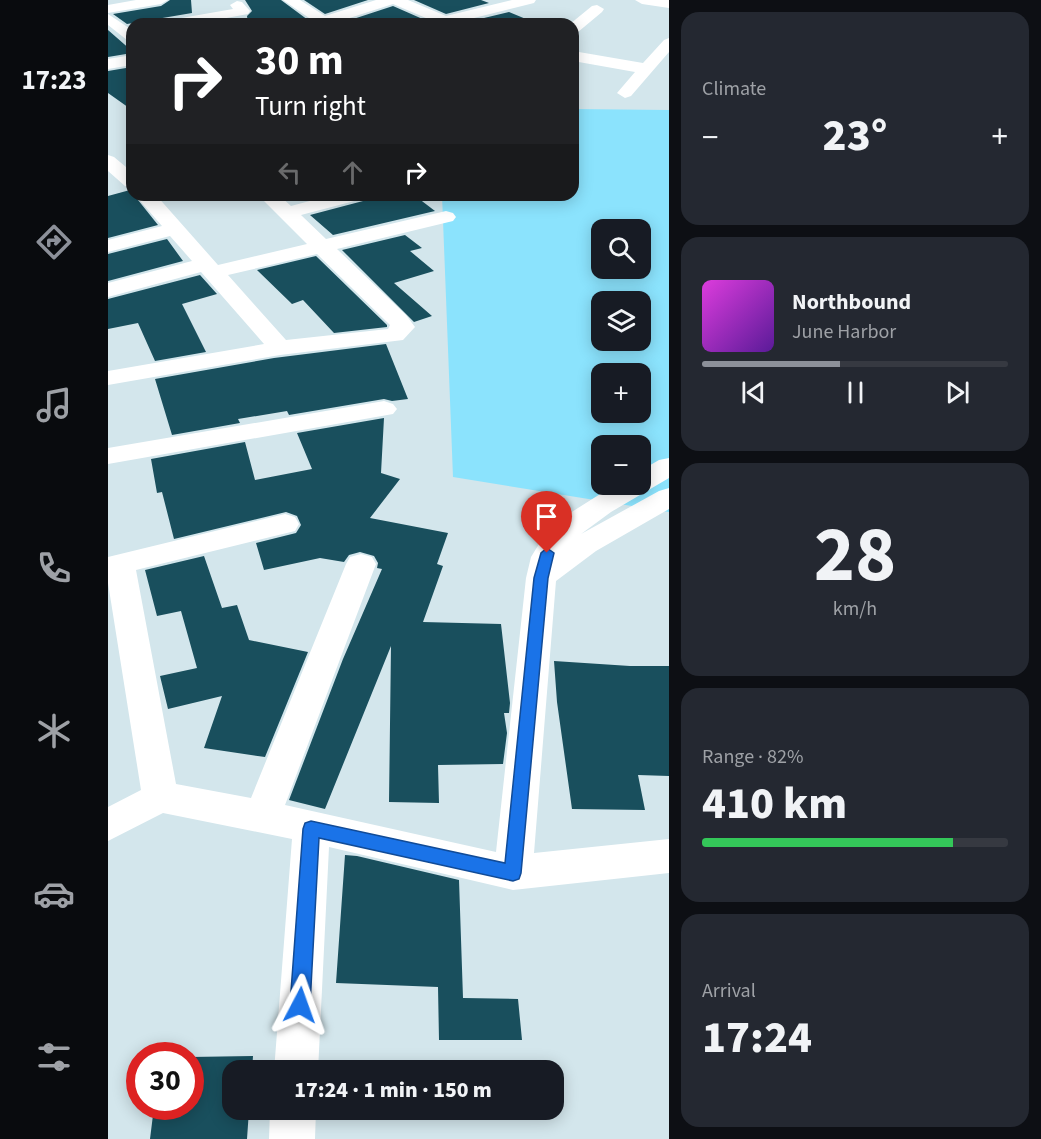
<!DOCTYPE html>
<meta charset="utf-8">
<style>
body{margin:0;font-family:"Source Sans 3",sans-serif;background:#242831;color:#f1f3f6;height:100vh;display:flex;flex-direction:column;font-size:22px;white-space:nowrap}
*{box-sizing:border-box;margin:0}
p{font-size:20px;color:#9ea1a6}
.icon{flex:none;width:33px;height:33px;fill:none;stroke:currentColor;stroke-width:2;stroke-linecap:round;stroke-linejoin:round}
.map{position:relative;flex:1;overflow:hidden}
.details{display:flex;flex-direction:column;gap:12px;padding:12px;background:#0d0f14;width:372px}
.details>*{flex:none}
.banner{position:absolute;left:18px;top:18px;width:453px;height:183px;border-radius:18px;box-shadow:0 3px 15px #0003;background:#202124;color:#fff;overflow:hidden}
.controls{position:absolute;left:483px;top:219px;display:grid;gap:12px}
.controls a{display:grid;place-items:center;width:60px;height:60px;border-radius:12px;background:#171b24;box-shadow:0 3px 15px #0003;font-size:30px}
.speed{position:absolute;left:18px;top:1042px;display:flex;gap:12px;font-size:30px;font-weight:700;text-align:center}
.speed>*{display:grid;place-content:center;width:78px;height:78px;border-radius:50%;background:#171b24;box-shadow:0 3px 15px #0003;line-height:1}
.speed .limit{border:9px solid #d22;background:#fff;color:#111}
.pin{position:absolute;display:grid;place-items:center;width:51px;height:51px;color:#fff;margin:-62px -26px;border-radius:50% 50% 50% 0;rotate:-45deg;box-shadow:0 0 6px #0007}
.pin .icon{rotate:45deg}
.me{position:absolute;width:66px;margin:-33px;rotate:4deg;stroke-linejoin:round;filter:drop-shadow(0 0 4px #0008)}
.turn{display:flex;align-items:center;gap:21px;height:126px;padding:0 30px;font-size:27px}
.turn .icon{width:78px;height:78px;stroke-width:2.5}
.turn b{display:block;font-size:42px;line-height:51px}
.lanes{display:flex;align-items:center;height:57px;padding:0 30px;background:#0003;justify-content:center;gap:30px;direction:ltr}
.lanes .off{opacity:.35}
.big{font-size:45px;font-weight:800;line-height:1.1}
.details .card{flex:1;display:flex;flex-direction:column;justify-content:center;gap:9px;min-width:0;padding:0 21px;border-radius:18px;background:#242831}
.details .dial{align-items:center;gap:0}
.dial b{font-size:78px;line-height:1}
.song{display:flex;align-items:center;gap:18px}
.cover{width:72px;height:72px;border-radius:9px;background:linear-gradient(135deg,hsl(300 70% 55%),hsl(270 70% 35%))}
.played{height:6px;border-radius:3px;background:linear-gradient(90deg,#8c9099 45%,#363941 45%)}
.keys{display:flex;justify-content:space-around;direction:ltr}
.heat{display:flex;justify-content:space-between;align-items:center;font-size:33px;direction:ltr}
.charge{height:9px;border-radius:4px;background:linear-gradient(90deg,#34c759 82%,#363941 0)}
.trip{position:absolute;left:114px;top:1060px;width:342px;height:60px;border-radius:18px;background:#171b24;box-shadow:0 3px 15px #0003;font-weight:800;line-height:60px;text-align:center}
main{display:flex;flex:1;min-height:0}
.dock{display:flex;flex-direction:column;width:108px;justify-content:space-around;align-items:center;background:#090b0e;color:#9ea1a6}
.dock .icon{width:42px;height:42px}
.dock .on{color:#8c9099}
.dock b{font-size:27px;color:#f1f3f6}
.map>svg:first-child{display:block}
.green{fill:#8be3fd;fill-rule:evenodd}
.building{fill:#194f5d}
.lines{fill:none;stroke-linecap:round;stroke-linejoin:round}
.minor{fill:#fff;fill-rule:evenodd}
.route{fill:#1a73e8;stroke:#114b97;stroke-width:1.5}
</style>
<main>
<nav class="dock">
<b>17:23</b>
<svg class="icon on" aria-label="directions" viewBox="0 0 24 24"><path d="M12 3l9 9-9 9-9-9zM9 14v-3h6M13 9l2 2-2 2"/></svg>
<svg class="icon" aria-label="music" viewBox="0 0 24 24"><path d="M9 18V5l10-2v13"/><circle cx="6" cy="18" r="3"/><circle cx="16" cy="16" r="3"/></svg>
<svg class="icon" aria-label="phone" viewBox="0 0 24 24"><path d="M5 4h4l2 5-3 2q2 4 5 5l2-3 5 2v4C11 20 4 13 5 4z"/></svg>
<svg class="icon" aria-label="climate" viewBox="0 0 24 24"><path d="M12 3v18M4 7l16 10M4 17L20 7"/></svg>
<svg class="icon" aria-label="car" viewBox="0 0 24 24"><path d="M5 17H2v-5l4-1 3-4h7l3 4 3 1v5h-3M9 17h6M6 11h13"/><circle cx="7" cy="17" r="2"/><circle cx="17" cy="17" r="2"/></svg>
<svg class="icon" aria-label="filters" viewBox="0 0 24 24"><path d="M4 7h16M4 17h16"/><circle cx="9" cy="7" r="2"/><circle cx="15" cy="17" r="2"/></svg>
</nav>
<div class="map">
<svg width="561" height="1139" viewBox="0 0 561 1139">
<rect width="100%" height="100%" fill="#d3e6ec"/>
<!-- green -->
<path class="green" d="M 465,109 L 561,110 L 561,512 L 345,477 L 334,195 L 465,195 ZM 494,230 L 532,230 L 532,268 L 494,268 ZM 494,302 L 532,302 L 532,340 L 494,340 ZM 494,374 L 532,374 L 532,412 L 494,412 ZM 494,446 L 532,446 L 532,484 L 494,484 Z"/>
<!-- building -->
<path class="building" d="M 62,0 L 83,0 L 84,13 L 19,24 L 5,14 L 53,6 Z
M 137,0 L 173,0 L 200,20 L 196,24 L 140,24 L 139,16 L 144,11 Z
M 196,0 L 260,0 L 217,14 Z
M 306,0 L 373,0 L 381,3 L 338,14 Z
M 285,6 L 326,24 L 230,24 Z
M 401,12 L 430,24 L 351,24 Z
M 0,30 L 24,51 L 24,53 L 0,57 Z
M 24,67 L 24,110 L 0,93 L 0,71 Z
M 22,190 L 50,225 L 0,238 L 0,196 Z
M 259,195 L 306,195 L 327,211 L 225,235 L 202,215 L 255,201 Z
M 297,235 L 314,248 L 302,251 L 326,271 L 286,283 L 324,316 L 306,322 L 234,250 Z
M 59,239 L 75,261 L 0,281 L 0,254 Z
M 208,256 L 279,325 L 279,327 L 226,333 L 195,300 L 184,304 L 149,270 Z
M 92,275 L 109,294 L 74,304 L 98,352 L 47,361 L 30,323 L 0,329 L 0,299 Z
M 278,344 L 300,399 L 284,401 L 276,399 L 181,415 L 179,411 L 130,419 L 132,423 L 64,435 L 47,379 L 166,358 Z
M 276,418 L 273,473 L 292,479 L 262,518 L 340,533 L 329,564 L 335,566 L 315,622 L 393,624 L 402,703 L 401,713 L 396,713 L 399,733 L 395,764 L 330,765 L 331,803 L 281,802 L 283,646 L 217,809 L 181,800 L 235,659 L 274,569 L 269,568 L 270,563 L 266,556 L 252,552 L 241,555 L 236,562 L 212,558 L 156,570 L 148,543 L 188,533 L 193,525 L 189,516 L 178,512 L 66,539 L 54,492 L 49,493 L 43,459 L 137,442 L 147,480 L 204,469 L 189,433 Z
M 96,556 L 114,608 L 129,605 L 141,640 L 200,652 L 157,757 L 96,748 L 114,696 L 60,709 L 52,676 L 89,668 L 73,611 L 49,616 L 37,570 Z
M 446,661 L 522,666 L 561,666 L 561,776 L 530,775 L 537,810 L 464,809 L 449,702 Z
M 237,855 L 249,856 L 351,880 L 355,998 L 410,999 L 414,1040 L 331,1040 L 330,987 L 228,983 Z
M 145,1056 L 144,1071 L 124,1071 L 124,1110 L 141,1110 L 139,1139 L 42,1139 L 46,1107 L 82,1107 L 82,1057 Z"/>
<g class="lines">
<!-- minor -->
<path class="minor" d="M 28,0 L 60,0 L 53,4 L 0,13 L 0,5 Z
M 175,0 L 192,0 L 217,16 L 268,0 L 300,0 L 338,16 L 404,0 L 428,0 L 426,3 L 342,24 L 332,24 L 285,4 L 223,24 L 198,24 L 204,20 Z
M 527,0 L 561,0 L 561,8 L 534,4 Z
M 129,1 L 134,2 L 142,11 L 140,14 L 86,24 L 55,24 L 62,20 L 125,9 L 122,5 Z
M 489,5 L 496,9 L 494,12 L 470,32 L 465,33 L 465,24 L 462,24 L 484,6 Z
M 0,14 L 24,30 L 24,41 L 19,40 L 0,25 Z
M 561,38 L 561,52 L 523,96 L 517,98 L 509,93 L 527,72 L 465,61 L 465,51 L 535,63 L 556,40 Z
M 24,55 L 24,65 L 0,69 L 0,59 Z
M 0,155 L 6,157 L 24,172 L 24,188 L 17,186 L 0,171 Z
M 27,195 L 48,195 L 110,265 L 199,244 L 150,195 L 171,195 L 183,206 L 224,195 L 257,195 L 254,199 L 193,215 L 218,239 L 338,211 L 345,213 L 348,217 L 345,221 L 229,249 L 298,315 L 307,327 L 295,340 L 172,355 L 0,385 L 0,371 L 156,344 L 93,272 L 0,297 L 0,283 L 84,261 L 62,236 L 0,252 L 0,240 L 54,226 ZM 209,254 L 282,325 L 280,329 L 178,340 L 120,275 Z
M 276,401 L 285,404 L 289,409 L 285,414 L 0,464 L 0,448 Z
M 561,458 L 561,478 L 503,512 L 473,534 L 551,491 L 561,488 L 561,509 L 488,551 L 448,581 L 426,853 L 561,839 L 561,873 L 405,890 L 221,847 L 210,1071 L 166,1071 L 184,839 L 55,813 L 0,841 L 0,807 L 33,790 L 0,583 L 0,557 L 177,514 L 187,517 L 191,524 L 187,531 L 28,570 L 68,784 L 143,798 L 238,564 L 242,557 L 253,554 L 264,557 L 268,564 L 177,805 L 388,852 L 418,578 L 423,557 L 431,544 L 459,515 L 508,484 L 532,484 L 532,471 L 551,460 Z
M 162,1110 L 208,1110 L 207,1139 L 161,1139 Z"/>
</g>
<!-- route -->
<path class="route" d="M 439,548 L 446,553 L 440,578 L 413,873 L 411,879 L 405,881 L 211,838 L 202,1005 L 199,1012 L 192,1014 L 185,1012 L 182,1005 L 195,829 L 197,823 L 203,821 L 397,863 L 426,578 L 433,553 Z"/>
</svg>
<div class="controls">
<a><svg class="icon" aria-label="search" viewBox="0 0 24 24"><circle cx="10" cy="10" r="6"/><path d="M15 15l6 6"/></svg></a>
<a><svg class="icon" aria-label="layers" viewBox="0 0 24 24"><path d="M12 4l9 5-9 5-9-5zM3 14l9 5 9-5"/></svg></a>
<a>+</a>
<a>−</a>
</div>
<div class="speed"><div class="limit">30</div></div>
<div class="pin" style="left:439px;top:553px;background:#d93025"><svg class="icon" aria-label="arrive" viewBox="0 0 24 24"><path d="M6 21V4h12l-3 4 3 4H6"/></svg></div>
<svg class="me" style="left:192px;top:1005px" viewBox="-20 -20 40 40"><path d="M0-17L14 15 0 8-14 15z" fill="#1a73e8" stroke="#fff" stroke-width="4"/></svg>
<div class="trip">17:24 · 1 min · 150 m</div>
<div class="banner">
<div class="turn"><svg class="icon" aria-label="right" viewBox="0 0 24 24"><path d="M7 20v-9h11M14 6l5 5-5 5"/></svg><div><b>30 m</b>Turn right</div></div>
<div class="lanes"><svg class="icon off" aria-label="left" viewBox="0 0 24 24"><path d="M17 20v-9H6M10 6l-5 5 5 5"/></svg><svg class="icon off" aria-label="ahead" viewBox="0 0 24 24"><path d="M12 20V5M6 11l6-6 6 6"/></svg><svg class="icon" aria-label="right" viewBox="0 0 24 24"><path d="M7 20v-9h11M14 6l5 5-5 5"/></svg></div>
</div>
</div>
<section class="details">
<div class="card"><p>Climate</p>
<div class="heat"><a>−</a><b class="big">23°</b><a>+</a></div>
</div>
<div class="card">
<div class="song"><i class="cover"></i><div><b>Northbound</b><p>June Harbor</p></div></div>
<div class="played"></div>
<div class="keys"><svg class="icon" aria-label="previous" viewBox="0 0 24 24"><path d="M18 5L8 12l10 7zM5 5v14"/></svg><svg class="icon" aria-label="pause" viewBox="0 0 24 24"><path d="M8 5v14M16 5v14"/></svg><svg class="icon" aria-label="next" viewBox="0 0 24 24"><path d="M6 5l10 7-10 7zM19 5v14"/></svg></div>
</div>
<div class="card dial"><b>28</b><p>km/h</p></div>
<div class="card"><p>Range · 82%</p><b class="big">410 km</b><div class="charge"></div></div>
<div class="card"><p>Arrival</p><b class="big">17:24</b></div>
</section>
</main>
